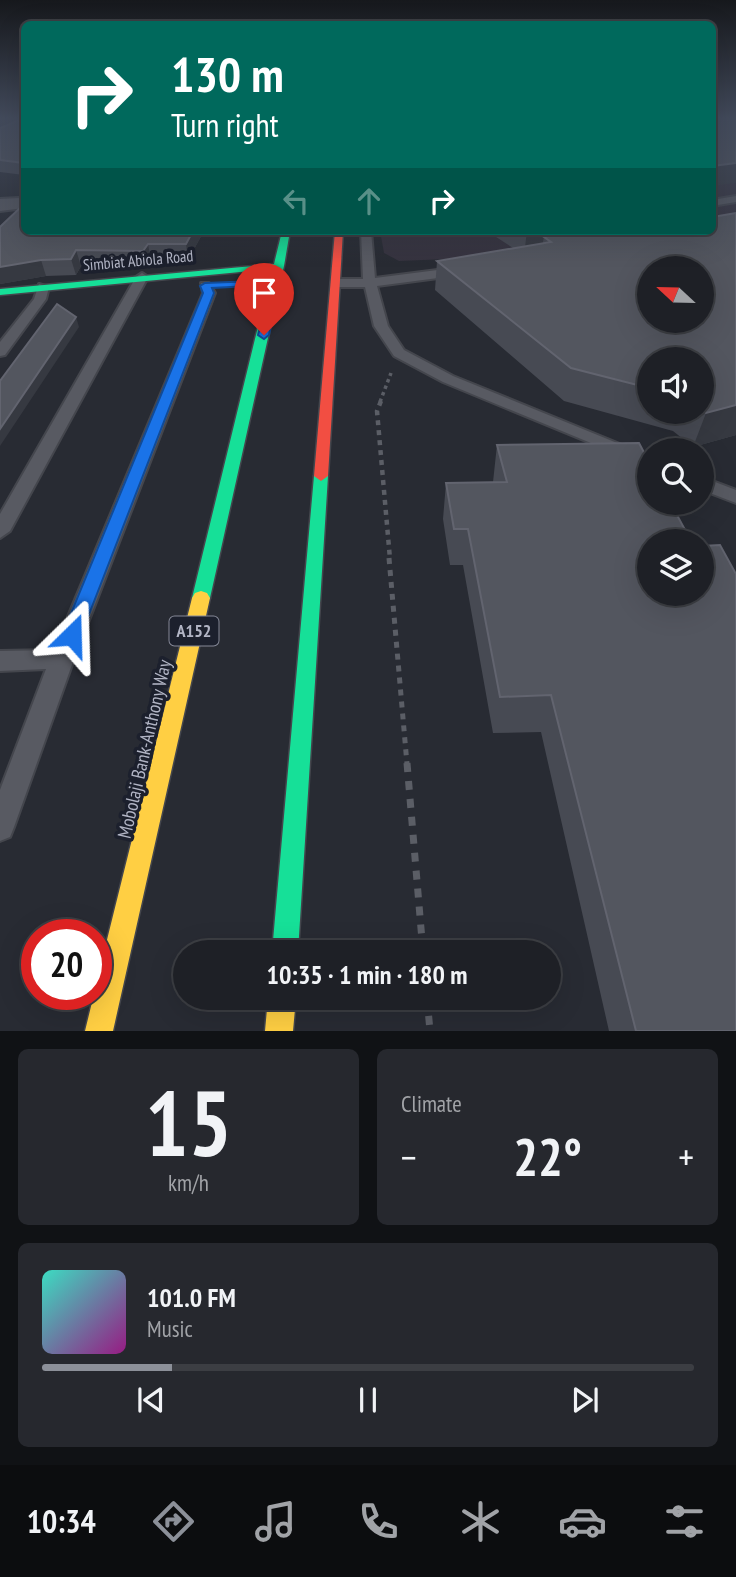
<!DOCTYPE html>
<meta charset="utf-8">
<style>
body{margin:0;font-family:"PT Sans Narrow",sans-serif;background:#26282e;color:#f1f3f6;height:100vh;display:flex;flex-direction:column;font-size:26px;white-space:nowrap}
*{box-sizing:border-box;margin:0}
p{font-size:23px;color:#a1a3a7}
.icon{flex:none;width:38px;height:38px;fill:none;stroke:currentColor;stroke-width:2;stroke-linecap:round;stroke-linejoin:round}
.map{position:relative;height:1031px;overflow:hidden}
.details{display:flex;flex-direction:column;gap:18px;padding:18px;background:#101215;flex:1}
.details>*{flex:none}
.top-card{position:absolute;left:21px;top:21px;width:695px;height:214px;border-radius:10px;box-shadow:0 7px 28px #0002,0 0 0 2px #3c3e43;background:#00695c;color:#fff;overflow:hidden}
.needle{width:46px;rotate:292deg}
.tools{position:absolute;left:637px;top:256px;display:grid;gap:14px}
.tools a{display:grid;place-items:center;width:77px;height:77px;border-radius:50%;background:#1e2026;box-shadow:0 7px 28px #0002,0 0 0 2px #3c3e43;font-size:35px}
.speed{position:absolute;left:21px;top:919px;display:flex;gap:14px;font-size:35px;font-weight:700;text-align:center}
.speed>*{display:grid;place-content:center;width:91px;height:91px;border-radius:50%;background:#1e2026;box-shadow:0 7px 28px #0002,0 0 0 2px #3c3e43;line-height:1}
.speed .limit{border:10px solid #d22;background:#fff;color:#111}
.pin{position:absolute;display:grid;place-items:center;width:60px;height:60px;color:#fff;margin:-72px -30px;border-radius:50% 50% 50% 0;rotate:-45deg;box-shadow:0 0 7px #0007}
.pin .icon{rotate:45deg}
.me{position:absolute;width:77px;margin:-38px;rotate:22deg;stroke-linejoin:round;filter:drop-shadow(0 0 5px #0008)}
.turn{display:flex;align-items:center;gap:24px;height:147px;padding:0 35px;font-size:32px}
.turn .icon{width:91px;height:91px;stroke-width:2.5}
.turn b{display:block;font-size:49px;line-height:60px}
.lanes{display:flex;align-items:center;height:66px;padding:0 35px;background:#0003;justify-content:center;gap:35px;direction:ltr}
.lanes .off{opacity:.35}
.big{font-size:52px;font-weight:700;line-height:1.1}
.details .widget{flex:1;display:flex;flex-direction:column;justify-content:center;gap:10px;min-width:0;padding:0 24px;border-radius:10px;background:#26282e}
.details .dial{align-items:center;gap:0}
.dial b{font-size:91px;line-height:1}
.song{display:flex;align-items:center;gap:21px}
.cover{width:84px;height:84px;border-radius:10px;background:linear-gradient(135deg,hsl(170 70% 55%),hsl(310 70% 35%))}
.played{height:7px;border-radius:4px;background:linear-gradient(90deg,#8c9099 20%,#3c3e43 20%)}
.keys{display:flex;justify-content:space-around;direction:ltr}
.heat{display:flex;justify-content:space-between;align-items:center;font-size:38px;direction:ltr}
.details .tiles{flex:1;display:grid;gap:18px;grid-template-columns:1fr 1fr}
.widget:last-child{grid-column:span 2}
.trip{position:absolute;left:173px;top:940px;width:388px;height:70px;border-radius:35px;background:#1e2026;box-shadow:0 7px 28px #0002,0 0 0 2px #3c3e43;font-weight:700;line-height:70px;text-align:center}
.tab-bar{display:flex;height:112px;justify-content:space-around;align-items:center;background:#0c0d0f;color:#a1a3a7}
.tab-bar .icon{width:49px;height:49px}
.tab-bar .selected{color:#8c9099}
.tab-bar b{font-size:32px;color:#f1f3f6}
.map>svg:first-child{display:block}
.medical{fill:#36333f}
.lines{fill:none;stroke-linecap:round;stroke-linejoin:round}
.lane-casing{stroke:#44464d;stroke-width:4}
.street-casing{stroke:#44464d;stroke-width:4}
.fast-casing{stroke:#44464d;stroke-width:3}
.slow-casing{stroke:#44464d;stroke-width:3}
.jam-casing{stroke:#44464d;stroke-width:3}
.path-far3{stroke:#5b5e66;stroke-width:3.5;stroke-dasharray:3.5 3.5;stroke-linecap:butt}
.path-far2{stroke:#5b5e66;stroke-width:4.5;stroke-dasharray:5 5;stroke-linecap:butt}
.path-far1{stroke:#5b5e66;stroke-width:5;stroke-dasharray:6 6;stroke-linecap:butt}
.path{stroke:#5b5e66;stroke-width:7;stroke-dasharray:9 9;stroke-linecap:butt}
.lane{fill:#585a62;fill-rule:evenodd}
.street{fill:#585a62;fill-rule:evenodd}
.fast{fill:#16e098;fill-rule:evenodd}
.slow{fill:#ffcf43;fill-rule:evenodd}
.jam{fill:#f24e42;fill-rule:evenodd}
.wall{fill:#474a53;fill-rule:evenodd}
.shaded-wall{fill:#363941}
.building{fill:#53565f;stroke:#62646f;stroke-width:2;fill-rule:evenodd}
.route{fill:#1a73e8;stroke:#114b97;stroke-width:2}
.labels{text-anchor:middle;stroke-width:7;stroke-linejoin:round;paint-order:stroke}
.far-street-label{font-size:16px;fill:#b2b5c5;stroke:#1c202d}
.shield{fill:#1c202d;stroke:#858897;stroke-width:2}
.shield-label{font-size:18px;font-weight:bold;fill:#b2b5c5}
.street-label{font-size:19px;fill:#b2b5c5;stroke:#1c202d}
</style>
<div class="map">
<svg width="736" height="1031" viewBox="0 0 736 1031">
<rect width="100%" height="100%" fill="#282b33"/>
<!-- medical -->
<path class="medical" d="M 712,119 L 736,119 L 736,225 L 712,230 Z
M 380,231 L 705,231 L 471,274 L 448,259 L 399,261 L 384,253 Z"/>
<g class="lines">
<!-- lane casing -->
<g class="lane-casing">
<path id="lane" d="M 736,196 L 736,202 L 712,206 L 712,200 Z
M 361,231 L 371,231 L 375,278 L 461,267 L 467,271 L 461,275 L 377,286 L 388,326 L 404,350 L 453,376 L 649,456 L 649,467 L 443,382 L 394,356 L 374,326 L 365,287 L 337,287 L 331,283 L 337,279 L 363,279 Z
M 142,273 L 148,277 L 10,531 L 0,538 L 0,514 L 136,277 Z
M 201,283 L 209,283 L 215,293 L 74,659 L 14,827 L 10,837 L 0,841 L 0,790 L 46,669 L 0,671 L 0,651 L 54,650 L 203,293 Z
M 39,284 L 49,287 L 46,299 L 5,355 L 0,356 L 0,342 L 34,299 Z
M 702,477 L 736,490 L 736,503 L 702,490 Z"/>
</g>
<!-- street casing -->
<g class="street-casing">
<path id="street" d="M 19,198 L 24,200 L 24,208 L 0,211 L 0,199 Z"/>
</g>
<!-- fast casing -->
<g class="fast-casing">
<path id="fast" d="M 282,231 L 290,231 L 284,266 L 210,598 L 207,603 L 195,603 L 192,598 L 272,269 L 0,295 L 0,289 L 274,264 Z
M 321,471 L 328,476 L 298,952 L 272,952 L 314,476 Z"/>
</g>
<!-- slow casing -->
<g class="slow-casing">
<path id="slow" d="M 201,591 L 207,593 L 210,598 L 113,1031 L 85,1031 L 94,994 L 96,994 L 96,984 L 192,598 L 195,593 Z
M 268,998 L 296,998 L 293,1031 L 265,1031 Z"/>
</g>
<!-- jam casing -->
<g class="jam-casing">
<path id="jam" d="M 335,231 L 343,231 L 328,476 L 321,481 L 314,476 Z"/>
</g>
<!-- path-far3 -->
<path class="path-far3" d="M 380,402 L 391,373"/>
<!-- path-far2 -->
<path class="path-far2" d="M 381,401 L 377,411 L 390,559"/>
<!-- path-far1 -->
<path class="path-far1" d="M 389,558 L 407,764"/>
<!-- path -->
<path class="path" d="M 407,763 L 423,952
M 427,998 L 430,1031"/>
<!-- lane -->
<use href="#lane" class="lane"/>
<!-- street -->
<use href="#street" class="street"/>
<!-- fast -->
<use href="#fast" class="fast"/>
<!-- slow -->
<use href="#slow" class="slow"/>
<!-- jam -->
<use href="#jam" class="jam"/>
</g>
<!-- wall -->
<path class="wall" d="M 0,119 L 24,119 L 24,175 L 0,172 Z
M 0,227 L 1,227 L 204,231 L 188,260 L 151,260 L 147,266 L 81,266 L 76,275 L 46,276 L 0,284 Z
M 487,231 L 712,231 L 736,435 L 693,447 L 673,431 L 564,401 L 435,290 L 437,261 L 513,248 ZM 649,359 L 702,359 L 702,411 L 649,411 Z
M 497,445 L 736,1031 L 609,1031 L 541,732 L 493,733 L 463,565 L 450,565 L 443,519 L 446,483 L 493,482 Z"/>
<!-- shaded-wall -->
<path class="shaded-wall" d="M 0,119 L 22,119 L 0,131 Z
M 736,163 L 736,183 L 712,186 L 712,166 Z
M 193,231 L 204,231 L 188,260 L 186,244 Z
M 527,231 L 637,231 L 551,242 L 544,237 L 541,251 L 524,255 Z
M 148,244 L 151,260 L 147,266 L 143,251 Z
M 76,250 L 81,266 L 76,275 L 71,259 Z
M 41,260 L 46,276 L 0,284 L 0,267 Z
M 76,317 L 79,327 L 0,446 L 0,429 Z
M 736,405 L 736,435 L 693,447 L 706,413 Z"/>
<!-- building -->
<path class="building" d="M 22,119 L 24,119 L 24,163 L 0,160 L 0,128 Z
M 712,119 L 736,119 L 736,163 L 712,166 Z
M 24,204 L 24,231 L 193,231 L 186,244 L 148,244 L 143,251 L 76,250 L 71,259 L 41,260 L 0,267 L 0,227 Z
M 736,213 L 736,405 L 706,413 L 702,410 L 702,359 L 649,359 L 649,388 L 571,368 L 437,261 L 551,242 L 544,237 L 574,231 L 712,231 L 712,217 ZM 649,268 L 702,268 L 702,320 L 649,320 Z
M 57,304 L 76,317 L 0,429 L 0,381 Z
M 639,443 L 649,462 L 649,502 L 670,502 L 691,541 L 649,541 L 649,593 L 702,593 L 702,546 L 720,545 L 736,574 L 736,1031 L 636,1031 L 551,695 L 500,697 L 468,529 L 454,529 L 446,483 L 507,482 L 497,445 Z"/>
<!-- sky -->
<linearGradient id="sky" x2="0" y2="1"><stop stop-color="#16181c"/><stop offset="0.45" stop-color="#424a5b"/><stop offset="1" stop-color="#424a5b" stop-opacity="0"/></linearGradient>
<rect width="736" height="263" fill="url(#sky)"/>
<!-- route -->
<path class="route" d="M 280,280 L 269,335 L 264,339 L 258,335 L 271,285 L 212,288 L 214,293 L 81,635 L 72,642 L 65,640 L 62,635 L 203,293 L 200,286 L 205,283 Z"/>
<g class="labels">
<!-- far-street labels -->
<g class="far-street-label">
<text transform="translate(138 260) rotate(-5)" y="6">Simbiat Abiola Road</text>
</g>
<!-- shield labels -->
<rect class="shield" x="169.5" y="616.5" width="49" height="29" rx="5"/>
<g class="shield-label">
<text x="194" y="637">A152</text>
</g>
<!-- street labels -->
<g class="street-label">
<text transform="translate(144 749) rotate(-77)" y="7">Mobolaji Bank-Anthony Way</text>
</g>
</g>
</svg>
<div class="tools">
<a><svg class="needle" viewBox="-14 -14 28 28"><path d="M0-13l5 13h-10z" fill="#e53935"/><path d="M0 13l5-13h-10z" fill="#a1a3a7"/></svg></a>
<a><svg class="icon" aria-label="sound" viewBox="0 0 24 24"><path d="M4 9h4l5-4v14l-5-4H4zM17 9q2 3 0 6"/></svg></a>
<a><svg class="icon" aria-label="search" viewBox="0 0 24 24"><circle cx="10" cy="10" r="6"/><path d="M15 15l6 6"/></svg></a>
<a><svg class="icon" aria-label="layers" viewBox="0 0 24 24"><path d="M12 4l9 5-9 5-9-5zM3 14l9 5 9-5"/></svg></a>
</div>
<div class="speed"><div class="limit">20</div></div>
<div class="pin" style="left:264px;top:335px;background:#d93025"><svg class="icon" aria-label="arrive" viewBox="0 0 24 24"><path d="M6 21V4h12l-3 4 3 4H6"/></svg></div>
<svg class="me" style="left:72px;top:635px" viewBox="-20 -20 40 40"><path d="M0-17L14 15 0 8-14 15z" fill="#1a73e8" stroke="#fff" stroke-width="4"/></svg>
<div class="trip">10:35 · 1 min · 180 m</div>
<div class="top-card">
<div class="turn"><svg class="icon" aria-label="right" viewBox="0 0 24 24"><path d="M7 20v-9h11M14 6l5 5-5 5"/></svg><div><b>130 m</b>Turn right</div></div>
<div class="lanes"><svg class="icon off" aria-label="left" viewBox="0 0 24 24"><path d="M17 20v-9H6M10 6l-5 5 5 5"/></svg><svg class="icon off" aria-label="ahead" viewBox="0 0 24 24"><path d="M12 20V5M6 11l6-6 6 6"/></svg><svg class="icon" aria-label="right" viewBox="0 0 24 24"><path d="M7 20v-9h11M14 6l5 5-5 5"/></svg></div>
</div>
</div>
<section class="details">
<div class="tiles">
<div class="widget dial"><b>15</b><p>km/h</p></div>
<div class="widget"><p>Climate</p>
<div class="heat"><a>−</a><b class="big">22°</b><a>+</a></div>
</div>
<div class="widget">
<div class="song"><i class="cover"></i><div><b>101.0 FM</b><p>Music</p></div></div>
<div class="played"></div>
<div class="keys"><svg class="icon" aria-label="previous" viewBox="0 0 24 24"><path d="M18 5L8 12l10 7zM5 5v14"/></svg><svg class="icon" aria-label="pause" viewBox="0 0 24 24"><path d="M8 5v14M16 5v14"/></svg><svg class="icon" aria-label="next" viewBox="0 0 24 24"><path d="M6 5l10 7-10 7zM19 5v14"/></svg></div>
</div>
</div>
</section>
<nav class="tab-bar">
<b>10:34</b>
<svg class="icon selected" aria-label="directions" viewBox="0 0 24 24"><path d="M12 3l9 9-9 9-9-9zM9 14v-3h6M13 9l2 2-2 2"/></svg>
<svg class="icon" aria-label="music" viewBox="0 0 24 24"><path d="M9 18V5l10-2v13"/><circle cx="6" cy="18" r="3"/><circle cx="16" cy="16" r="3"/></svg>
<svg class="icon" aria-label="phone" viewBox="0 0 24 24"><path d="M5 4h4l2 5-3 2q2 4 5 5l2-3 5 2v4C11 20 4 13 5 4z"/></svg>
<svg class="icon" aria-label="climate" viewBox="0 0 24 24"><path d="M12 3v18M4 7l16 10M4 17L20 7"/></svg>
<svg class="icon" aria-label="car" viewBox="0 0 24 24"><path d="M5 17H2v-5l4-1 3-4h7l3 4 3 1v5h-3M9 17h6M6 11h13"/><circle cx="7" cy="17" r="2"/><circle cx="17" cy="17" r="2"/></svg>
<svg class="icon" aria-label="filters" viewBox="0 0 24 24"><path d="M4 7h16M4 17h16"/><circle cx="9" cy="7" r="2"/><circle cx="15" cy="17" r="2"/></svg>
</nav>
